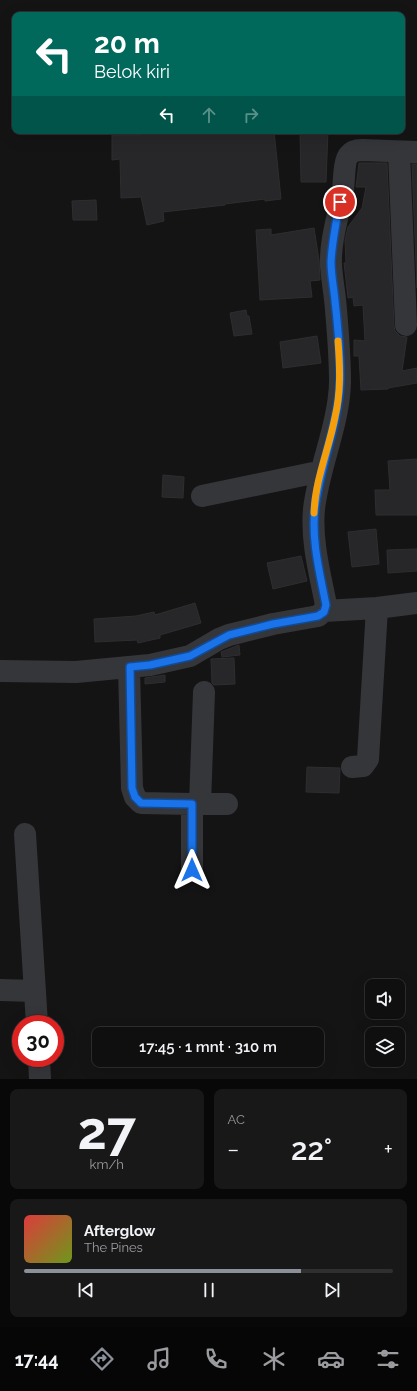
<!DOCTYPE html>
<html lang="id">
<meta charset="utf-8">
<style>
body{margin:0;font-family:Raleway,sans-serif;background:#181819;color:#f1f3f6;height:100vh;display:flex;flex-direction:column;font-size:15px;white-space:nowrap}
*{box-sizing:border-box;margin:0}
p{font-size:13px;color:#9b9c9f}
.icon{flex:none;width:22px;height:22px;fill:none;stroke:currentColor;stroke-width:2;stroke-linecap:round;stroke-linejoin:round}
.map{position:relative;height:1079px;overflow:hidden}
.drawer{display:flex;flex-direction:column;gap:10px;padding:10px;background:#080809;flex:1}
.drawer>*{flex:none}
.top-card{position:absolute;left:12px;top:12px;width:393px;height:122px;border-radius:8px;box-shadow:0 4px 16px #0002,0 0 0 1px #2f2f30;background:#00695c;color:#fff;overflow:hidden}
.controls{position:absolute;left:365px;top:979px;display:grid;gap:8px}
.controls a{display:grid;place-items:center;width:40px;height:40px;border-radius:8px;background:#0f0f10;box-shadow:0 4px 16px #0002,0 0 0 1px #2f2f30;font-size:20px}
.speed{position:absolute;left:12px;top:1015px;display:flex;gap:8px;font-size:20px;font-weight:700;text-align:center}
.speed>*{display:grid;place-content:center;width:52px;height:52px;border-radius:50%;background:#0f0f10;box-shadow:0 4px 16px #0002,0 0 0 1px #2f2f30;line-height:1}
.speed .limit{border:6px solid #d22;background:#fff;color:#111}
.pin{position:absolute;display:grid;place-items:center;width:34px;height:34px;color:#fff;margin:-17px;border:2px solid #fff;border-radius:50%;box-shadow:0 1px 4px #0007}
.me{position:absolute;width:44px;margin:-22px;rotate:0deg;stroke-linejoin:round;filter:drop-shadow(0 0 3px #0008)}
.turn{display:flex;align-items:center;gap:14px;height:84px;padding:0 16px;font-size:18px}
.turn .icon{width:52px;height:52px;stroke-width:2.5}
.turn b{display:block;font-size:28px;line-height:34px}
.lanes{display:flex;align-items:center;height:38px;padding:0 16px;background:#0003;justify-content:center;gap:20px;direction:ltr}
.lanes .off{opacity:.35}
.big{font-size:30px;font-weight:600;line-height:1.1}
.drawer .tile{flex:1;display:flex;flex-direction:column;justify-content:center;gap:6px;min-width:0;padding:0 14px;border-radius:8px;background:#181819}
.drawer .dial{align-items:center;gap:0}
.dial b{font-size:52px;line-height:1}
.song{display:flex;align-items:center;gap:12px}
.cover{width:48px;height:48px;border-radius:6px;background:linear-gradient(135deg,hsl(0 70% 55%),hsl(80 70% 35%))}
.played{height:4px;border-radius:2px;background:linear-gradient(90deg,#8c9099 75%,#2f2f30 75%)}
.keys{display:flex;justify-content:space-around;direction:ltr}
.heat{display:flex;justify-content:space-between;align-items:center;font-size:22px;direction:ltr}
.drawer .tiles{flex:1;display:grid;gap:10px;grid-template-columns:1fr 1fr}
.tile:last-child{grid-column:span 2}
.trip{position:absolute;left:92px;top:1027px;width:232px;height:40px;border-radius:8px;background:#0f0f10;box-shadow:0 4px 16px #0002,0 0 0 1px #2f2f30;font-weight:600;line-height:40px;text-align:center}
.menu{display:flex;height:64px;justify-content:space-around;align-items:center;background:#060606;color:#9b9c9f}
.menu .icon{width:28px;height:28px}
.menu .active{color:#8c9099}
.menu b{font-size:18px;color:#f1f3f6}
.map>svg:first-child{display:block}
.building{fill:#272729;stroke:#2e2e31}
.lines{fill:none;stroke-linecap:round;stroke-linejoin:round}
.minor{stroke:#35363a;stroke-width:22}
.route-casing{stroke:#114b97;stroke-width:10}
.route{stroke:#1a73e8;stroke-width:7}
.slow{stroke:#f59e0b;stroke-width:7}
</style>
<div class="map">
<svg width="417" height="1079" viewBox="0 0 417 1079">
<rect width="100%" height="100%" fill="#141415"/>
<!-- building -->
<path class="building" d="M 142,131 L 274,131 L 281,199 L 265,201 L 265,199 L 225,204 L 225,205 L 163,212 L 164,221 L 147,225 L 141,197 L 121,198 L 120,159 L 112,160 L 112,135 L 142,135 Z
M 300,131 L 328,131 L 326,182 L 301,182 Z
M 359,163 L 387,163 L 394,326 L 395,331 L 400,336 L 407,337 L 402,371 L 417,368 L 417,383 L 388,388 L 388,389 L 361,390 L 359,356 L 354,356 L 354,340 L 365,341 L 363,305 L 354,306 L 353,297 L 348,298 L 344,263 L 346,263 L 345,240 L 348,227 L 362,208 L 366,187 L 356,187 Z
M 412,164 L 417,164 L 417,288 Z
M 96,200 L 97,220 L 73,220 L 72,201 Z
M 314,228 L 319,260 L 320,280 L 310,281 L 312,297 L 260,300 L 256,230 L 271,229 L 271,235 Z
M 246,310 L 247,316 L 249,316 L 252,334 L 234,336 L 230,313 Z
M 317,336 L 321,363 L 283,368 L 280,342 Z
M 417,459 L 417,515 L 376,515 L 375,490 L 390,490 L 388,461 Z
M 163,475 L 184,477 L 183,498 L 162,497 Z
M 376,529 L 379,564 L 352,567 L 348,532 Z
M 417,549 L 417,571 L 388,573 L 387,550 Z
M 301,556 L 307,581 L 273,589 L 267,563 Z
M 195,603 L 201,623 L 160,635 L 160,638 L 138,643 L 137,640 L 95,642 L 94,619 L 136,616 L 154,612 L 155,615 Z
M 239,645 L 240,655 L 222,657 L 221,652 Z
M 234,658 L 235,684 L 214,685 L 212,683 L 211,659 Z
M 165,675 L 165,682 L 145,684 L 145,678 Z
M 307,767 L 340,768 L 339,793 L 306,792 Z"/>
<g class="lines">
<!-- minor -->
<path class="minor" d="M 399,152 L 406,325
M 202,496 L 313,473 L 321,473
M 324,611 L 377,608 L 417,603
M 129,667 L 132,788 L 135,797 L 141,803 L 192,804 L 192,870
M 0,671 L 76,672 L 150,665 L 190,656 L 219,639 L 229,635 L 273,624 L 318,616 L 324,611 L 326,605 C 320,574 311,541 314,509 C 319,466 339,425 340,382 C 340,358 338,333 336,310 C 335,295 332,280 331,265 C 330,239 339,215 343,190 C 344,182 344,160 349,155 C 352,151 358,150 362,150 L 417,152
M 352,767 L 363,766 L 368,759 L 377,608
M 192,804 L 227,804
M 200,804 L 204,692
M 25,834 L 37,1024
M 0,990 L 35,991
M 39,1058 L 40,1079"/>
</g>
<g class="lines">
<!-- route casing -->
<g class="route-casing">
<path id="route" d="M 192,870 L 192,804 L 141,803 L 135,797 L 132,788 L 130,667 L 150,665 L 190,656 L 229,635 L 273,624 L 318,616 L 324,612 L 326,605 C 320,574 311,540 315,508 C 320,466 338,426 340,383 C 341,357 338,328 335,301 C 334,289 331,275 331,262 C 332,242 336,222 340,202"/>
</g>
<!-- route -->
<use href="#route" class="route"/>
<!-- slow -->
<path class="slow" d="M 314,513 C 315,480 329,449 335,417 C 341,392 340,367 338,341"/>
</g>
</svg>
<div class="controls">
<a><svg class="icon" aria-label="sound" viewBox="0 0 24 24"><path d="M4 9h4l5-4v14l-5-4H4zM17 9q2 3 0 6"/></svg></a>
<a><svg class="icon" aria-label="layers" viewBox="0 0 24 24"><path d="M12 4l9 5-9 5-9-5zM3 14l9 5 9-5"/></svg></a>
</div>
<div class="speed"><div class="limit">30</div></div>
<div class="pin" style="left:340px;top:202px;background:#d93025"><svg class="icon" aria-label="arrive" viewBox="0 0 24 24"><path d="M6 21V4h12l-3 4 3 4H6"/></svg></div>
<svg class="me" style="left:192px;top:870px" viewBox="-20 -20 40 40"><path d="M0-17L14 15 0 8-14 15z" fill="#1a73e8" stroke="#fff" stroke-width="4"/></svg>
<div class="trip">17:45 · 1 mnt · 310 m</div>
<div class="top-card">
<div class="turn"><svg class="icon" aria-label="left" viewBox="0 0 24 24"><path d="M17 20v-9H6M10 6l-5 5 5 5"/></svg><div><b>20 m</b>Belok kiri</div></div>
<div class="lanes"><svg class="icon" aria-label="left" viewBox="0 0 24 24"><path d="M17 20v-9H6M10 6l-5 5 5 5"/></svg><svg class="icon off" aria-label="ahead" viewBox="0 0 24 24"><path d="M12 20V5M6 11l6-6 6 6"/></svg><svg class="icon off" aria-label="right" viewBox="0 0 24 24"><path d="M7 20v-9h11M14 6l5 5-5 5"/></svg></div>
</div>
</div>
<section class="drawer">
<div class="tiles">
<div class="tile dial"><b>27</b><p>km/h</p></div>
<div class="tile"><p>AC</p>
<div class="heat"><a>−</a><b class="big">22°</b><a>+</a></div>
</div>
<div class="tile">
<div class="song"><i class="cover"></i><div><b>Afterglow</b><p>The Pines</p></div></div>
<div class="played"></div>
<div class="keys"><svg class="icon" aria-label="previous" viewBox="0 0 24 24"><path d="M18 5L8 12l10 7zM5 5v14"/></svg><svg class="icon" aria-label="pause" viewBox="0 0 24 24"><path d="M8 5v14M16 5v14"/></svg><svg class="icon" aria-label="next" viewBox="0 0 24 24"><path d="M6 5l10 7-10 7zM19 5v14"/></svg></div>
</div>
</div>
</section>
<nav class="menu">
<b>17:44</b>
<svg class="icon active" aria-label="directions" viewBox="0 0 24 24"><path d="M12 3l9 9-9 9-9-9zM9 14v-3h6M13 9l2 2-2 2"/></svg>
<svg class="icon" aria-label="music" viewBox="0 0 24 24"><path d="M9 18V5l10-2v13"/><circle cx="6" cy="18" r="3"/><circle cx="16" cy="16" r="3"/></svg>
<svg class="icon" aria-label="phone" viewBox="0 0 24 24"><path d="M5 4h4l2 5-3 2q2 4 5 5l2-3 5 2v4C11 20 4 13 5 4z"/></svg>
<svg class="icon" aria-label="climate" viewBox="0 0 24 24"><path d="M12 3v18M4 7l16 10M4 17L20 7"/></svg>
<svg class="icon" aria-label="car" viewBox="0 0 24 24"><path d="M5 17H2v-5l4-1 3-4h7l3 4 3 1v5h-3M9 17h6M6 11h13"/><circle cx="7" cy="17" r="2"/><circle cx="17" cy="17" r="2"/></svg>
<svg class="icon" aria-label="filters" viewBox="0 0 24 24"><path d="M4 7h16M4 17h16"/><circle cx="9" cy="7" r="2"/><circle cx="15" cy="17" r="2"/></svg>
</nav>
